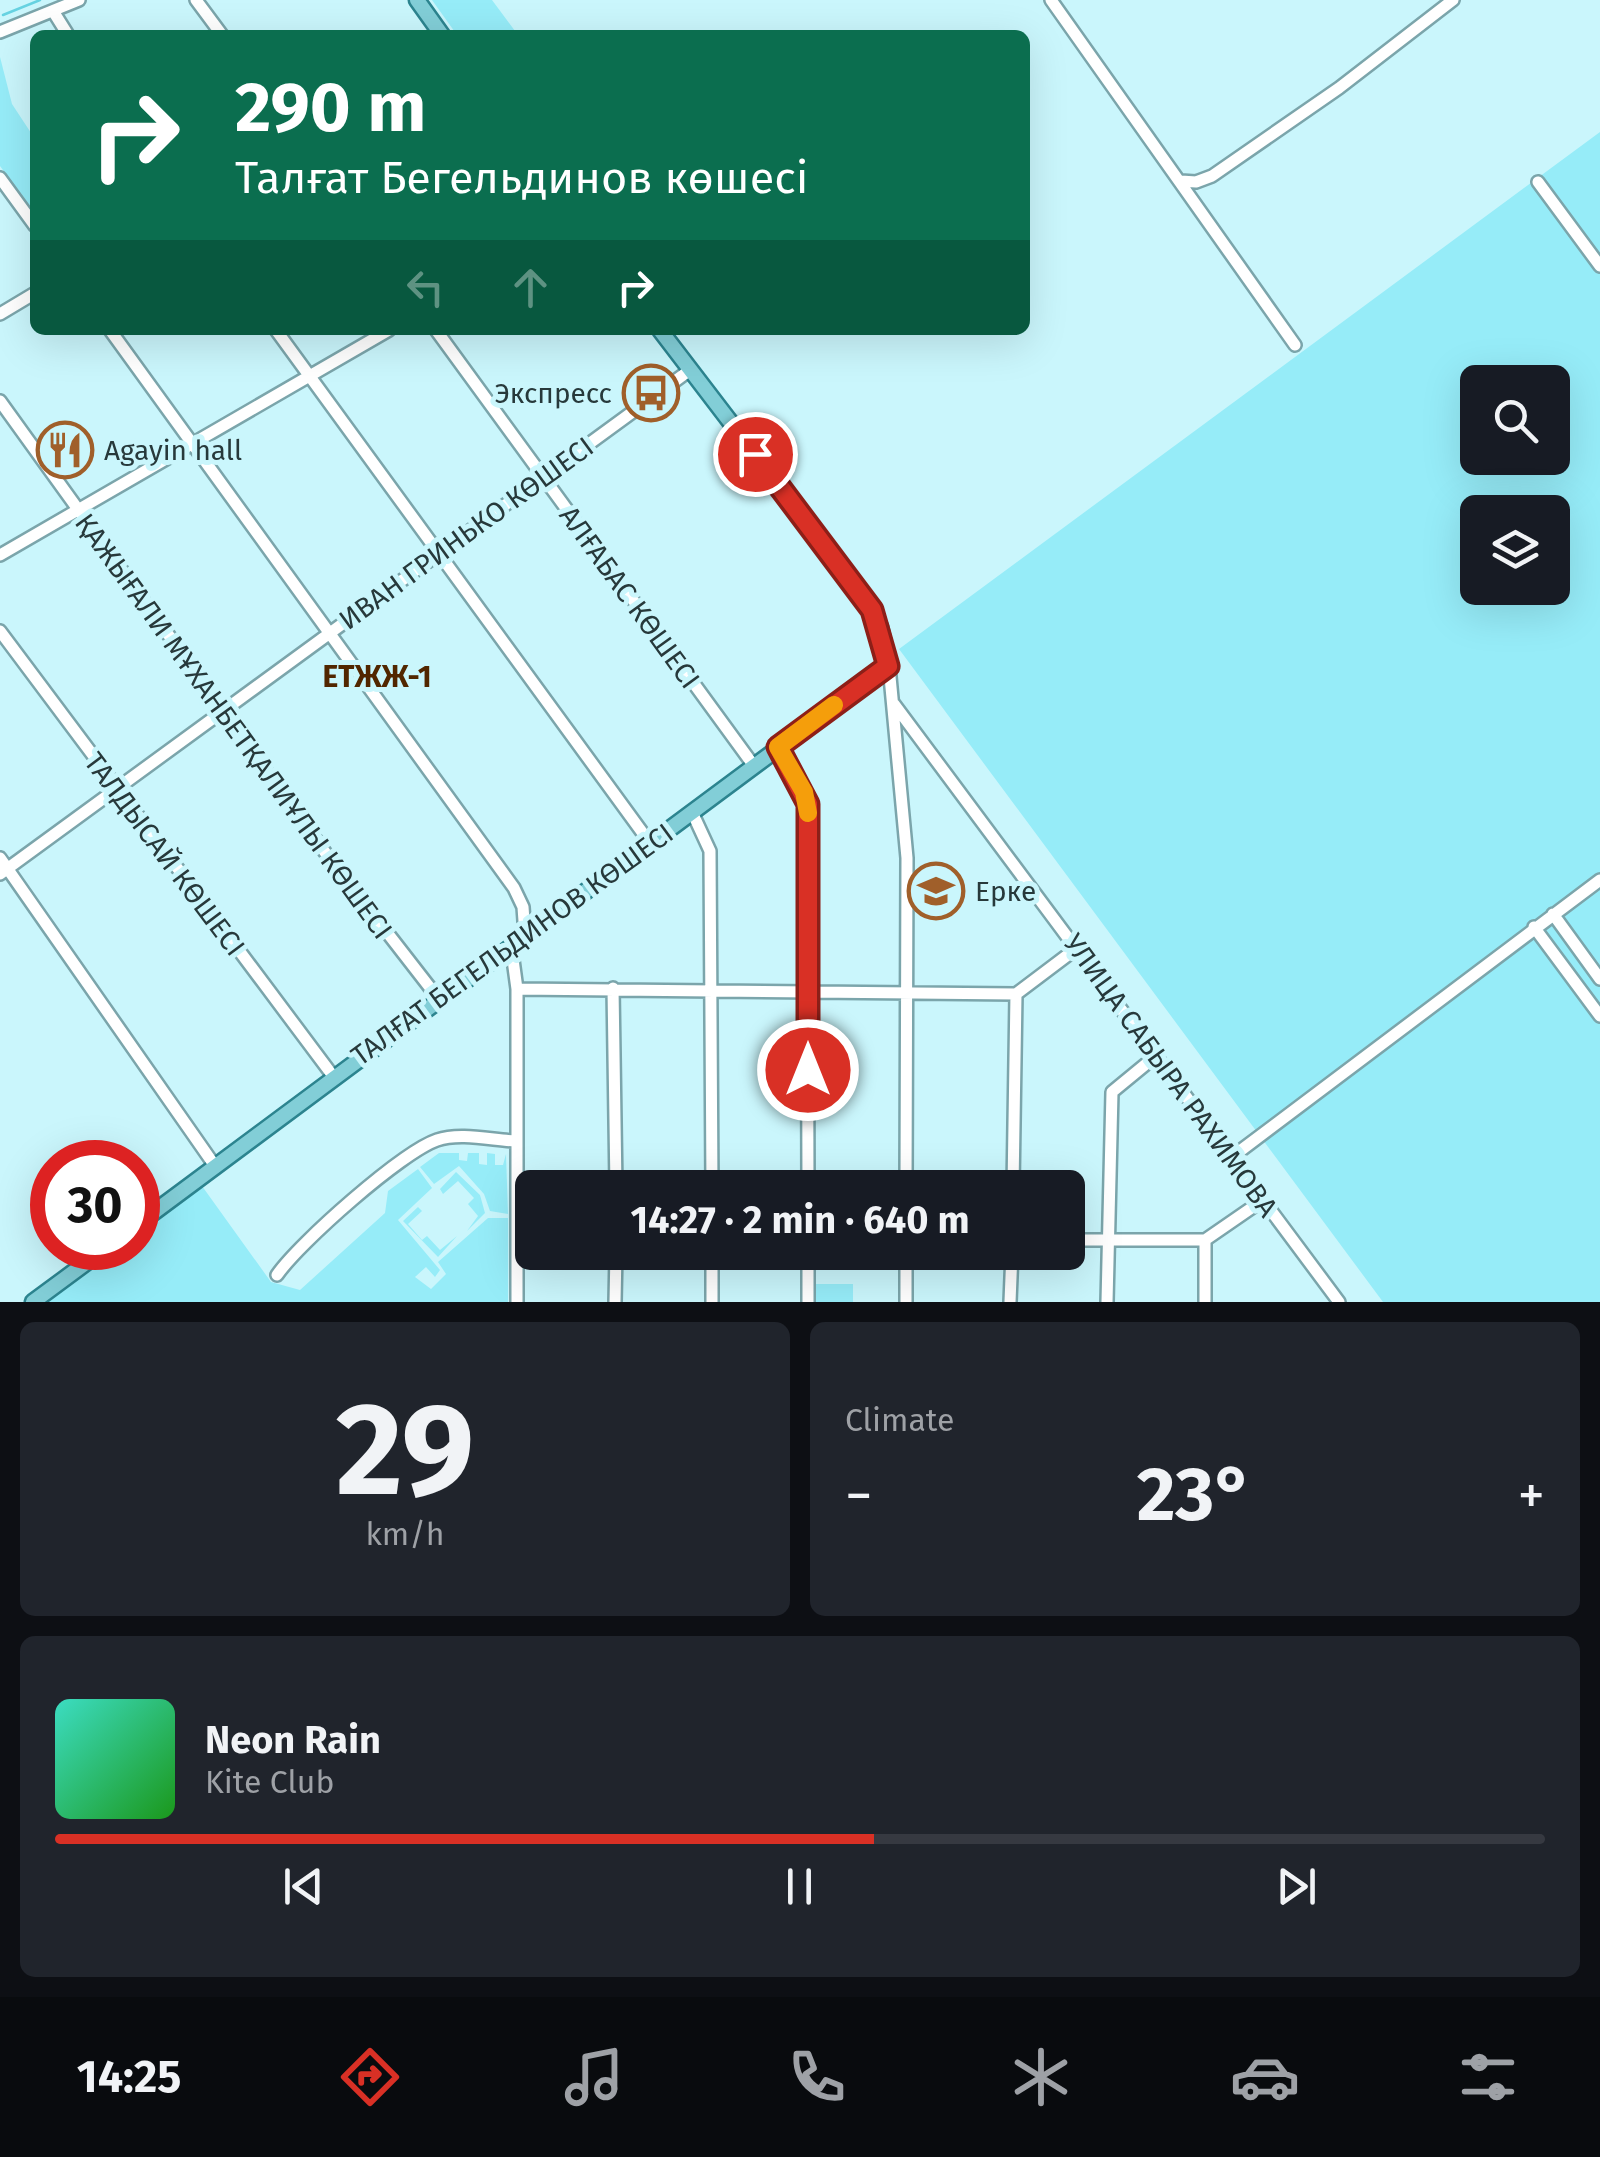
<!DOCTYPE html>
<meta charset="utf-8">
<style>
body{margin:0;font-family:"Fira Sans",sans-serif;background:#20242c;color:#f1f3f6;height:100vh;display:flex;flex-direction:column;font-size:38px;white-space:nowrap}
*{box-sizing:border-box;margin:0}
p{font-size:32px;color:#9ea1a6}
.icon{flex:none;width:55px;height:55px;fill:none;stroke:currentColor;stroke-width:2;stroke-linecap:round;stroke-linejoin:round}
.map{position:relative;height:1302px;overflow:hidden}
.panel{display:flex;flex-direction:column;gap:20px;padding:20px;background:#0d0f14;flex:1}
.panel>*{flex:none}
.banner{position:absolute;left:30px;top:30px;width:1000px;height:305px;border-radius:15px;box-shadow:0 10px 40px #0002;background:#0b6e4f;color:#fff;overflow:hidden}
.controls{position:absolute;left:1460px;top:365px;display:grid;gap:20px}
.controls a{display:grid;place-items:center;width:110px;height:110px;border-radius:15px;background:#171b24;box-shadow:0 10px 40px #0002;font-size:50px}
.speed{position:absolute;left:30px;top:1140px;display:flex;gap:20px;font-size:50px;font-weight:700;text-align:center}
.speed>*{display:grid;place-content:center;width:130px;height:130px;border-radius:50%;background:#171b24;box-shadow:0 10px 40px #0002;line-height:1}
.speed .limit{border:15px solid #d22;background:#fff;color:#111}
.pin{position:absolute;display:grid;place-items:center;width:85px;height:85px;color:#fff;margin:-42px;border:5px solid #fff;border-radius:50%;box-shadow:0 2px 10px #0007}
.me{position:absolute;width:110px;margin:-55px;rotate:0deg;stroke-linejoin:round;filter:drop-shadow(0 0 8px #0008)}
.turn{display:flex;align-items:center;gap:35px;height:210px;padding:0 40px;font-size:45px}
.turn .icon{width:130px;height:130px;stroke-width:2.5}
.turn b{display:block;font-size:70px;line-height:85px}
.lanes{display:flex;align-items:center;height:95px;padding:0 40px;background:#0003;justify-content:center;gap:50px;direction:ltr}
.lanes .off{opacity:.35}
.big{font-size:75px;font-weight:700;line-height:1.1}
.panel .widget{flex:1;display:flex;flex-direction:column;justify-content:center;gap:15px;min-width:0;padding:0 35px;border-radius:15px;background:#20242c}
.panel .dial{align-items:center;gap:0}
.dial b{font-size:130px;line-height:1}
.song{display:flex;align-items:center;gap:30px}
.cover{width:120px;height:120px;border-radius:15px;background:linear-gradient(135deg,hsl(170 70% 55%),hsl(120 70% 35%))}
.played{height:10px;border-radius:5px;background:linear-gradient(90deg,#d93025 55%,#363941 55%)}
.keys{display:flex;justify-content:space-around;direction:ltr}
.heat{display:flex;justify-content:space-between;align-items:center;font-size:55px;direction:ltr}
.panel .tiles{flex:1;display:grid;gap:20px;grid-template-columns:1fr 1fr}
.widget:last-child{grid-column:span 2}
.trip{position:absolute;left:515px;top:1170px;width:570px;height:100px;border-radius:15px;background:#171b24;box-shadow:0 10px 40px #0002;font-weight:700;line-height:100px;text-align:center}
.menu{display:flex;height:160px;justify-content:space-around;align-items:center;background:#090b0e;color:#9ea1a6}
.menu .icon{width:70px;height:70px}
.menu .current{color:#d93025}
.menu b{font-size:45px;color:#f1f3f6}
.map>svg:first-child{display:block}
.green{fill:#96ecf8;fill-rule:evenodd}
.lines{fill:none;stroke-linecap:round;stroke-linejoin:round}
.stream{stroke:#66d2e1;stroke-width:2.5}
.minor-casing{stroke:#7ba5ab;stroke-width:16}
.major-casing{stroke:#2c848f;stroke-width:19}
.minor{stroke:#fff;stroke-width:11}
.major{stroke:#82ced7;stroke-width:14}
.route-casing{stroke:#8d1f18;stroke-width:25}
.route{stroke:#d93025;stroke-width:18}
.slow{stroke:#f59e0b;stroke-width:18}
.labels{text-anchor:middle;stroke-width:10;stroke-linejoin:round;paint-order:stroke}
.poi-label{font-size:28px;fill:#27393b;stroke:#caf6fc;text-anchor:start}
.street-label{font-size:28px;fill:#27393b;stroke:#caf6fc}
.neighbourhood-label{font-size:30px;font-weight:bold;fill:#512600;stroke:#caf6fc}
</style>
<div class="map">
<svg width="1600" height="1302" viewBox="0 0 1600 1302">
<rect width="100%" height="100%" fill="#caf6fc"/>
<!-- green -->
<path class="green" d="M 432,0 L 492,0 L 518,35 L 457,35 Z
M 0,57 L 12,104 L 35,139 L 35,203 L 30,207 L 0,166 Z
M 1600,132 L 1600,1302 L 1383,1302 L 899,649 ZM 1478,382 L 1552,382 L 1552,458 L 1478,458 ZM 1478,512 L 1552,512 L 1552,588 L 1478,588 Z
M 439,1153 L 459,1153 L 459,1160 L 467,1161 L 468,1153 L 479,1153 L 479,1164 L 487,1165 L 487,1153 L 495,1154 L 495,1165 L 503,1165 L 506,1154 L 508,1214 L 490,1211 L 484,1194 L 459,1166 L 434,1184 L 420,1167 Z
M 418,1169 L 432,1188 L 398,1220 L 440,1270 L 435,1277 L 426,1267 L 415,1277 L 431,1289 L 446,1274 L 438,1262 L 488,1218 L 508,1218 L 508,1302 L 47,1302 L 119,1248 L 138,1248 L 138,1234 L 202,1186 L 271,1282 L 300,1290 L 385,1213 L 388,1191 Z
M 456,1172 L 480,1195 L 485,1213 L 467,1231 L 478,1216 L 468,1204 L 474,1198 L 458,1181 L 443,1194 L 440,1189 Z
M 418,1207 L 422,1211 L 408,1224 L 422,1240 L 427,1236 L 440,1250 L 457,1236 L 438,1257 L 403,1221 Z
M 812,1284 L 853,1284 L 853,1302 L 812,1302 Z"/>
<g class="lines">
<!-- stream -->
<path class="stream" d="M 3,15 L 40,0"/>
<!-- minor casing -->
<g class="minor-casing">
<path id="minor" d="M 196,0 L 222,35
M 1051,0 L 1295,345
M 53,11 L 68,35
M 0,32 L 79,0
M 0,178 L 35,226
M 1181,181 L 1196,182 L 1212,176 L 1339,88 L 1453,0
M 1538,182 L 1600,266
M 0,314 L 35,293
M 110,330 L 514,888 L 523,907 L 525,935
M 276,330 L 650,843
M 436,330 L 754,766
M 0,401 L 327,855 L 438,998
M 0,555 L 389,330
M 0,631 L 333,1076
M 889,666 L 907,858 L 906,1188
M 894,704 L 1339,1302
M 778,747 L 807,804 L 808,1188
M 692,812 L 710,851 L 712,1188
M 0,858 L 215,1166
M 0,874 L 690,370
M 1553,914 L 1600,979
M 1534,927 L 1600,1016
M 511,945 L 517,989 L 517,1302
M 613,988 L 616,1188
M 517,989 L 1016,994 L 1077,948
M 1232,1157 L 1600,880
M 1013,1188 L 1016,994
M 1068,1240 L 1205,1240 L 1263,1200
M 906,1252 L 906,1302
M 277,1275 C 299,1243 402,1152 437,1140 C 460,1132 492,1140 515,1141
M 615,1302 L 616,1252
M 712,1302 L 712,1252
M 808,1302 L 808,1252
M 1010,1302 L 1012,1252
M 1107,1302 L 1112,1092 L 1157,1055
M 1205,1302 L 1205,1240"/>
</g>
<!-- major casing -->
<g class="major-casing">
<path id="major" d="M 417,0 L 442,35
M 138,1224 L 889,666 L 880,627 L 867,601 L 660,330
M 33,1302 L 106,1248"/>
</g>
<!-- minor -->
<use href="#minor" class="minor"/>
<!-- major -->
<use href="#major" class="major"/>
</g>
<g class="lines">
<!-- route casing -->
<g class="route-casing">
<path id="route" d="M 755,454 L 872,610 L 888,666 L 778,747 L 808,804 L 808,1070"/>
</g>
<!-- route -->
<use href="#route" class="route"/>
<!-- slow -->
<path class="slow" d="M 808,813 L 804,792 L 778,747 L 834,705"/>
</g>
<!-- icons -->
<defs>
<g id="bus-ring" transform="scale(2.875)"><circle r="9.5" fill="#caf6fc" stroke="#a05f2a" stroke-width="1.5"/><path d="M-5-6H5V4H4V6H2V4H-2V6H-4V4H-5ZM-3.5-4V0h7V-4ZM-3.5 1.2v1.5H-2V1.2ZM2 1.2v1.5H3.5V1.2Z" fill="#a05f2a"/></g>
<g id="restaurant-ring" transform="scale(2.875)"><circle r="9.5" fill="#caf6fc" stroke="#a05f2a" stroke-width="1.5"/><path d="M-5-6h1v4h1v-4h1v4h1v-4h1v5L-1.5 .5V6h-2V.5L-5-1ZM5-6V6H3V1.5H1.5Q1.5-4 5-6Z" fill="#a05f2a"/></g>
<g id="school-ring" transform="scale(2.875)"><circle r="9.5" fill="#caf6fc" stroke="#a05f2a" stroke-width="1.5"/><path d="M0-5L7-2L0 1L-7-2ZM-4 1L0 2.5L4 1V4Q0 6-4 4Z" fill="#a05f2a"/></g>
</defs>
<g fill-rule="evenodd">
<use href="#bus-ring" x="651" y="393"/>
<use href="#restaurant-ring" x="65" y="450"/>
<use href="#school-ring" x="936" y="891"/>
</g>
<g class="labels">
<!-- poi labels -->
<g class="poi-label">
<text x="612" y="403" text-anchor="end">Экспресс</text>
<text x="104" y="460">Agayin hall</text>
<text x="975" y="901">Ерке</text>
</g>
<!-- street labels -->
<g class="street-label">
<text transform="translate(466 533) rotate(-36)" y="10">ИВАН ГРИНЬКО КӨШЕСІ</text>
<text transform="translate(630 597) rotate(54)" y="10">АЛҒАБАС КӨШЕСІ</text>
<text transform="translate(234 726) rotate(54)" y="10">ҚАЖЫҒАЛИ МҰХАНБЕТҚАЛИҰЛЫ КӨШЕСІ</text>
<text transform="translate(165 854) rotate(53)" y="10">ТАЛДЫСАЙ КӨШЕСІ</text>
<text transform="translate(512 944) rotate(-36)" y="10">ТАЛҒАТ БЕГЕЛЬДИНОВ КӨШЕСІ</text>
<text transform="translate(1171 1075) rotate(54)" y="10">УЛИЦА САБЫРА РАХИМОВА</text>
</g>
<!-- neighbourhood labels -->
<g class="neighbourhood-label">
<text x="377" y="687">ЕТЖЖ-1</text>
</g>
</g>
</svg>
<div class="controls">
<a><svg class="icon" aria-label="search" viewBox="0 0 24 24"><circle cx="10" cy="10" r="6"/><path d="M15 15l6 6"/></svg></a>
<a><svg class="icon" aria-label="layers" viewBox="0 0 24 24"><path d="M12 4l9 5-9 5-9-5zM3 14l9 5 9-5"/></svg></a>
</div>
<div class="speed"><div class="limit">30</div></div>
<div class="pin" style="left:755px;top:454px;background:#d93025"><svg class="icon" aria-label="arrive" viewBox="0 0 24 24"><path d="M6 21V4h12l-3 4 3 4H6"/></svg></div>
<svg class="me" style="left:808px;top:1070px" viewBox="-20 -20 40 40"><circle r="17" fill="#d93025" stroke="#fff" stroke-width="3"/><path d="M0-11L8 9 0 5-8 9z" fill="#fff"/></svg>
<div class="trip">14:27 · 2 min · 640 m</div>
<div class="banner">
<div class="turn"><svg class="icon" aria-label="right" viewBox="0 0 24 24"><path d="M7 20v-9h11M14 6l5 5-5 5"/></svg><div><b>290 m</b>Талғат Бегельдинов көшесі</div></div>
<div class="lanes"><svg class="icon off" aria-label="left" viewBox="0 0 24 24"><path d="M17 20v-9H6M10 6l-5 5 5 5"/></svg><svg class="icon off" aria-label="ahead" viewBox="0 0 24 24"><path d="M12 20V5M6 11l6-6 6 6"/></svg><svg class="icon" aria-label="right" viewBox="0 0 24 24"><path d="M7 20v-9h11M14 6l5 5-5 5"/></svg></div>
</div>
</div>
<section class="panel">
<div class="tiles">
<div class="widget dial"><b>29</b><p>km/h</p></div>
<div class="widget"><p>Climate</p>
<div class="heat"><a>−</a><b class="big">23°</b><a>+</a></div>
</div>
<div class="widget">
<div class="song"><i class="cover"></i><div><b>Neon Rain</b><p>Kite Club</p></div></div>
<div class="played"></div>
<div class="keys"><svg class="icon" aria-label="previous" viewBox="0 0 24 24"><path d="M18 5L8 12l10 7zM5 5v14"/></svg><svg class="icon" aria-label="pause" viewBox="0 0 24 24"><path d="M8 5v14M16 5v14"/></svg><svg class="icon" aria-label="next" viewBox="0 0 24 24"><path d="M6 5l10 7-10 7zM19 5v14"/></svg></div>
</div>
</div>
</section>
<nav class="menu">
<b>14:25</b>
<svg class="icon current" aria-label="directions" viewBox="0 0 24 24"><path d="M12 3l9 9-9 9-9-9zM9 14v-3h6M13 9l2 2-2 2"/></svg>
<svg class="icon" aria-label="music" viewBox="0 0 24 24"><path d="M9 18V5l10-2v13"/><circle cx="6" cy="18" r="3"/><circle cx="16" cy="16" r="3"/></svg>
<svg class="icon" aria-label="phone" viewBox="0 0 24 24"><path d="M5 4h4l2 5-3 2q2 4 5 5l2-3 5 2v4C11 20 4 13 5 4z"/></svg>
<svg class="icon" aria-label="climate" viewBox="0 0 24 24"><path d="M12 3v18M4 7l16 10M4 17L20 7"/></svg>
<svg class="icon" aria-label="car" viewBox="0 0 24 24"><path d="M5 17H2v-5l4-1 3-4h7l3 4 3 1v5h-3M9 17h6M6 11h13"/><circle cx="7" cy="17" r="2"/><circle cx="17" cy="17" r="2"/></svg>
<svg class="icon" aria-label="filters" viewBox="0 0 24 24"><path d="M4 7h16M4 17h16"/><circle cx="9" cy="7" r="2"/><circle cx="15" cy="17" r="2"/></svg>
</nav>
